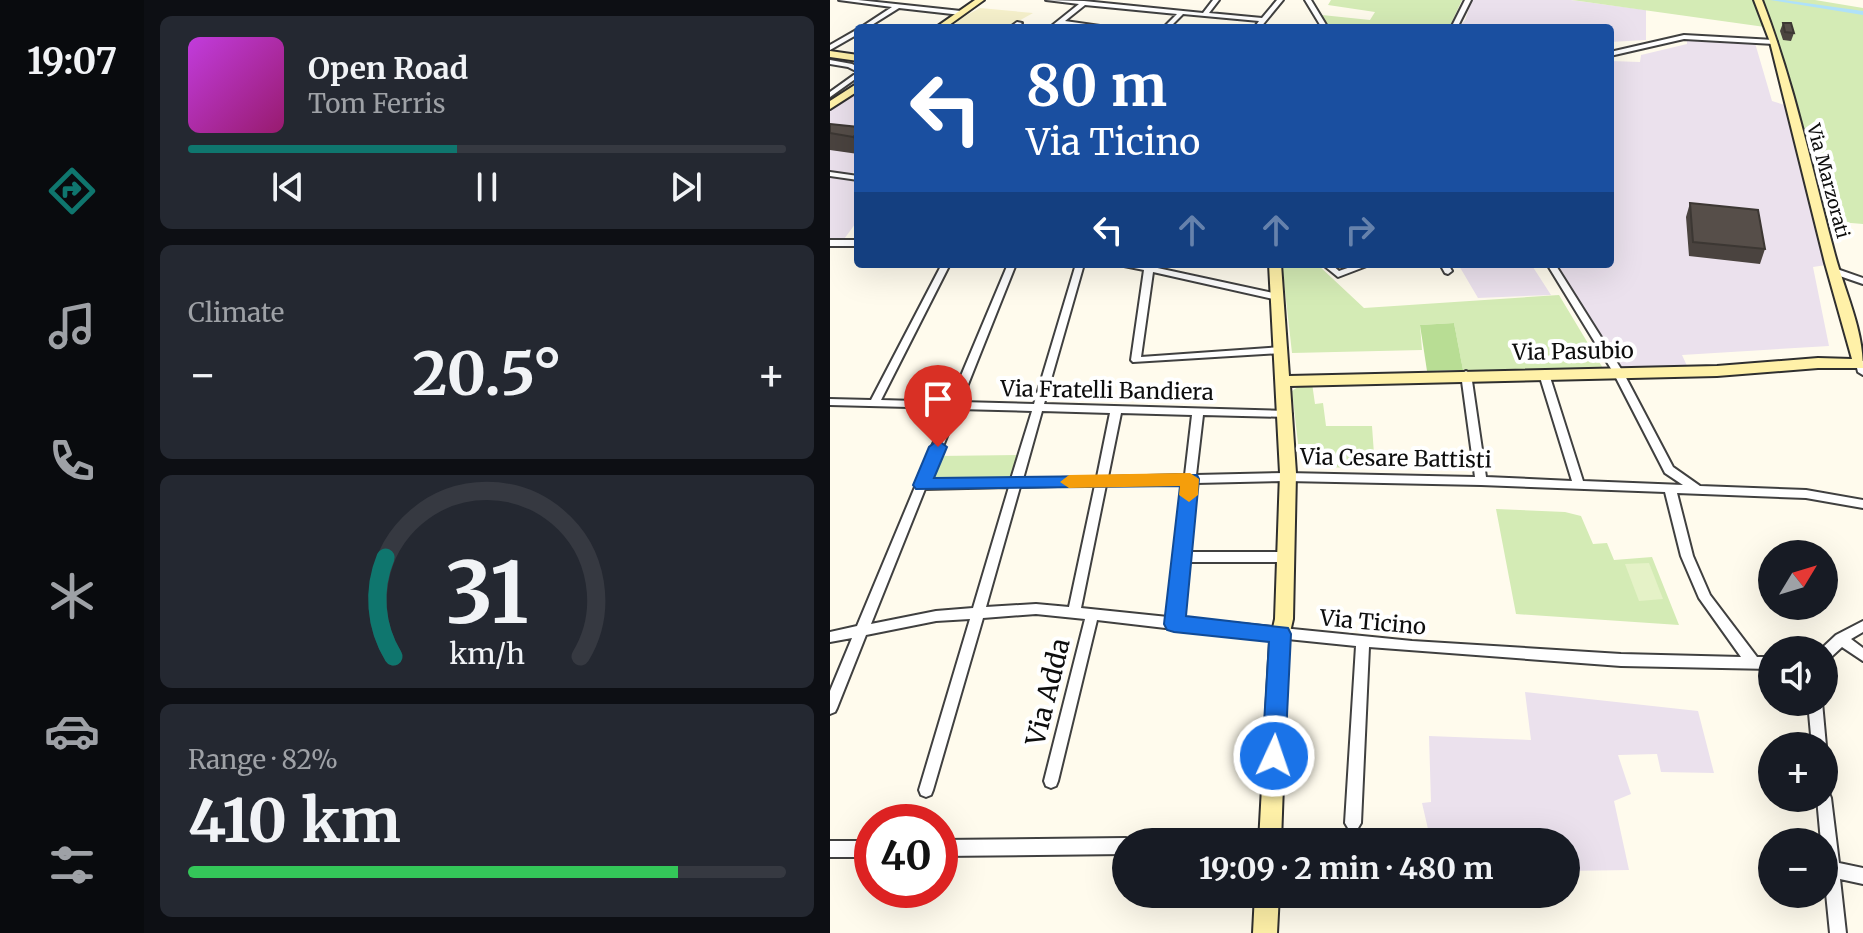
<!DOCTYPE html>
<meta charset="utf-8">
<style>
body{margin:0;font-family:Merriweather,serif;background:#242831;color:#f1f3f6;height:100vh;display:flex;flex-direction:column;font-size:30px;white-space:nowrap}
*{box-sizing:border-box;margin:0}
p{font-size:26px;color:#9ea1a6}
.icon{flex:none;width:44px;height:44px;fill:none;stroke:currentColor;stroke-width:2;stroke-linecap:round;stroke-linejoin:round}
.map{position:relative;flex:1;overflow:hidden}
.drawer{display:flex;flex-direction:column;gap:16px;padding:16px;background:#0d0f14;width:686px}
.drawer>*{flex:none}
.guide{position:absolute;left:24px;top:24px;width:760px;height:244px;border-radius:8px;box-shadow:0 8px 32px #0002;background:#1a4fa0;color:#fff;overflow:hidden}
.needle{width:52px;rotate:52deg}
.controls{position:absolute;left:928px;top:540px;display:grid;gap:16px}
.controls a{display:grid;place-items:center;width:80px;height:80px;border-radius:50%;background:#171b24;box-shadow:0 8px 32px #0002;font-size:40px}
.speed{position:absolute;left:24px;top:804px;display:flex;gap:16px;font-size:40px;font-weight:700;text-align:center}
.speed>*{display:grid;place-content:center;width:104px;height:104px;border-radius:50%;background:#171b24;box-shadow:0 8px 32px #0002;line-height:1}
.speed .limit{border:12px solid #d22;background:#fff;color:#111}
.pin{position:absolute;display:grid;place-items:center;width:68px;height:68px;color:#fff;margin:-82px -34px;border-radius:50% 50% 50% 0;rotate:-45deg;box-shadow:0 0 8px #0007}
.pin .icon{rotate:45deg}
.me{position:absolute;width:88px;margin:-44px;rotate:3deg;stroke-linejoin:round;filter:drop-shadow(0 0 6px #0008)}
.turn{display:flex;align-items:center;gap:28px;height:168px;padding:0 40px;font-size:36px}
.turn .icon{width:104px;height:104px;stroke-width:2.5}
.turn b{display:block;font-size:56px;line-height:68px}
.lanes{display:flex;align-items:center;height:76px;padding:0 40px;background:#0003;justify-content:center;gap:40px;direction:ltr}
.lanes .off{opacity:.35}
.big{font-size:60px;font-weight:700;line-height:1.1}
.drawer .widget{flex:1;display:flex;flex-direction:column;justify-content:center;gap:12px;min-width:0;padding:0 28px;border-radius:12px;background:#242831}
.drawer .dial{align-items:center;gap:0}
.dial svg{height:208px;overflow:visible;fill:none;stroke:#363941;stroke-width:7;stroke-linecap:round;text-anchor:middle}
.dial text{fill:#f1f3f6;stroke:none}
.song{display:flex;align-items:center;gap:24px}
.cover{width:96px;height:96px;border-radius:12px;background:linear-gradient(135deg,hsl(290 70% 55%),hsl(320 70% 35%))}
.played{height:8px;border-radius:4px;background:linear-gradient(90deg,#0f766e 45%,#363941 45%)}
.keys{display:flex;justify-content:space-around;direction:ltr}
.heat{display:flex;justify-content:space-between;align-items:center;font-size:44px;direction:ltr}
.charge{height:12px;border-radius:6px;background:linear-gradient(90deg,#34c759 82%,#363941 0)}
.trip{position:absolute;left:282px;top:828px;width:468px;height:80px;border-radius:40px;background:#171b24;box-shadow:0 8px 32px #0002;font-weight:700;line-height:80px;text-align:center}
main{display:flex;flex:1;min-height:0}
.dock{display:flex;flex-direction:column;width:144px;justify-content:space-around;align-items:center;background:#090b0e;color:#9ea1a6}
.dock .icon{width:56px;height:56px}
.dock .selected{color:#0f766e}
.dock b{font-size:36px;color:#f1f3f6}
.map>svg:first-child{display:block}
.industrial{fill:#ebe1ed}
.farmland{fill:#f6f1cc}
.green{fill:#d4ebb5}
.forest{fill:#b8dd94}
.pitch{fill:#e5f2c7}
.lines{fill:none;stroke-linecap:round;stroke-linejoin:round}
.canal{fill:#afe1f9;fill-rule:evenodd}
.street-casing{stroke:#404040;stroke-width:4}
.secondary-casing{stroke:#2f2f2f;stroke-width:4}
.street{fill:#fff;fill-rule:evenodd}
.secondary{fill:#fff1a8;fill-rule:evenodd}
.wall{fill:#4a433f}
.shaded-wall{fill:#3c3733}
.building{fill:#564e49;stroke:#3c3733;stroke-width:2}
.route{fill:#1a73e8;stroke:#114b97;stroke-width:2}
.slow{fill:#f59e0b}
.labels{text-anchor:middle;stroke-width:8;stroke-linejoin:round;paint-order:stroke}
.far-street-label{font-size:18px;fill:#0d0d0d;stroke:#fff}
.street-label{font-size:22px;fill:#0d0d0d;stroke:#fff}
.near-street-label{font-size:26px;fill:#0d0d0d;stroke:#fff}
</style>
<main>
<nav class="dock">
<b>19:07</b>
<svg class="icon selected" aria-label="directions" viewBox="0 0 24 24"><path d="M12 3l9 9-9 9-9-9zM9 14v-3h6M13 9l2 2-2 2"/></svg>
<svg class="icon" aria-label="music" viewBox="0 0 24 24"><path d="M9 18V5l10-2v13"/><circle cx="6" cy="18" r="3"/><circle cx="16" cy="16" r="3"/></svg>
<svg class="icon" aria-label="phone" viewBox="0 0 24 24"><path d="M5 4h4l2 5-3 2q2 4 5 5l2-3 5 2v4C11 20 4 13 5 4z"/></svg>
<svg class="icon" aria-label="climate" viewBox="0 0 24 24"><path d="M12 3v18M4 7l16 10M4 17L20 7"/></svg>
<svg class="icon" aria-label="car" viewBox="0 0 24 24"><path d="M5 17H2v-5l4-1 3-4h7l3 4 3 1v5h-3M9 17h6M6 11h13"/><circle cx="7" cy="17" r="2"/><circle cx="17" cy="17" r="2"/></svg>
<svg class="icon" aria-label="filters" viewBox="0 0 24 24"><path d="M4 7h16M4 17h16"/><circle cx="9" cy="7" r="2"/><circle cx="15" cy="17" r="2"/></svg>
</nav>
<section class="drawer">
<div class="widget">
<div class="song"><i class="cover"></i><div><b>Open Road</b><p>Tom Ferris</p></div></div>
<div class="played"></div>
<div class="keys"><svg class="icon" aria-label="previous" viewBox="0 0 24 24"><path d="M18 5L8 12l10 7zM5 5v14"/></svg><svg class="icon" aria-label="pause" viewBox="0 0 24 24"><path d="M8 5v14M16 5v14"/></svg><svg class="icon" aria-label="next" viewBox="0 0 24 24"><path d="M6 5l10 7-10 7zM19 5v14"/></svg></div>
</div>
<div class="widget"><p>Climate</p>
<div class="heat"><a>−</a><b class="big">20.5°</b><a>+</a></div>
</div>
<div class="widget dial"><svg viewBox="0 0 100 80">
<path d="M14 69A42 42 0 1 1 86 69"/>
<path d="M14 69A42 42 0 0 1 11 31" stroke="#0f766e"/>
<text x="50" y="56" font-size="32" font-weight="700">31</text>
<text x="50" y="72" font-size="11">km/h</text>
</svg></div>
<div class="widget"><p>Range · 82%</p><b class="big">410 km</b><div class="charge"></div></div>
</section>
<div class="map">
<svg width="1033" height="933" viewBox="0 0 1033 933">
<rect width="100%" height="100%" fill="#fffbed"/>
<!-- industrial -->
<path class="industrial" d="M 642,0 L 741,0 L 816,10 L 816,40 L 780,42 L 780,28 L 628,28 L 635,20 Z
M 857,38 L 925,43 L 942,101 L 958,106 L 996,265 L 983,267 L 999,346 L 852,355 L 858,368 L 790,368 L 733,279 L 727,264 L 780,264 L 780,61 L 810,62 L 811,55 L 857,44 Z
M 28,86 L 28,168 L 18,177 L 28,175 L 28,220 L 9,246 L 0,246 L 0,106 Z
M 628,264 L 701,264 L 721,295 L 648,298 Z
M 695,692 L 868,711 L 884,773 L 831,772 L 827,754 L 788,755 L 801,794 L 784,801 L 799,870 L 736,871 L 736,842 L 601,842 L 592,803 L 601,802 L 599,736 L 701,740 Z"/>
<!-- farmland -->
<path class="farmland" d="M 150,8 L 203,13 L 176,28 L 124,28 L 126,21 Z"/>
<!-- green -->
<path class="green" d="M 501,0 L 632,0 L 619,28 L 498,28 L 492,15 L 540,20 L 545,12 L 498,5 Z
M 742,0 L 985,0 L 1033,8 L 1033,224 L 997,221 L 942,28 Z
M 452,264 L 487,264 L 534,308 L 729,295 L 774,370 L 633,370 L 624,323 L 590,325 L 592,350 L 462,353 Z
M 482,383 L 485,404 L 493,403 L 496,426 L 542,426 L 545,468 C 523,467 483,472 469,452 L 462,391 L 472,384 Z
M 187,455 L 180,479 L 101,481 L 109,456 Z
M 666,509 L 735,512 L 751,516 L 763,544 L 777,543 L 784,560 L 822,557 L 849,625 L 686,614 Z"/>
<!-- forest -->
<path class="forest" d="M 624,323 L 633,370 L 597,371 L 590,325 Z"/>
<!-- pitch -->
<path class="pitch" d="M 819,563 L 833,599 L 809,601 L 795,564 Z"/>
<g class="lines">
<!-- canal -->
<path class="canal" d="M 940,0 L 954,0 L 1033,11 L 1033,15 Z"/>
<!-- street casing -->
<g class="street-casing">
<path id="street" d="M 9,0 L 28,0 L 131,11 L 134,13 L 131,15 L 69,8 L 37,28 L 30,28 L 62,7 Z
M 216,0 L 254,1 L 373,13 L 383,0 L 389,0 L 379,13 L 432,18 L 447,0 L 453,0 L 430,28 L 424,28 L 429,21 L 353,14 L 339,28 L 333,28 L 347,14 L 255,5 L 235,21 L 284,28 L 265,28 L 231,24 L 226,28 L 219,28 L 249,4 Z
M 475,0 L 481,0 L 498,28 L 492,28 Z
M 635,0 L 641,0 L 627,28 L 621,28 Z
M 187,22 L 192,23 L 186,28 L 179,28 Z
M 28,29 L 28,34 L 0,50 L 0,45 Z
M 854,35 L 944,40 L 947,42 L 944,44 L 854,39 L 780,56 L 780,52 Z
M 0,60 L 22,64 L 28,67 L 28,72 L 18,67 L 0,64 Z
M 28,72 L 28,77 L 0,97 L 0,92 Z
M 0,172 L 28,176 L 28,180 L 0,176 Z
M 0,240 L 28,240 L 28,246 L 0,246 Z
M 112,264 L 120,264 L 51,400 L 120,402 L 178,264 L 186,264 L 131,402 L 204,404 L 246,264 L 254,264 L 214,404 L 457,411 L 462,414 L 457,417 L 373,415 L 366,475 L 457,473 L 645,477 L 631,374 L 636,371 L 641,374 L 656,477 L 742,481 L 709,374 L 714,371 L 719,374 L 753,481 L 853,485 L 835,473 L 783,372 L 717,264 L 725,264 L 793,372 L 843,467 L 870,486 L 976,490 L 1033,500 L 1033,508 L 976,498 L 847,493 L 863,556 L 880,595 L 927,657 L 942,657 L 942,669 L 791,666 L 539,647 L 531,823 L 528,828 L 523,830 L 518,828 L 515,823 L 526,646 L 347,628 L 344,629 L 267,620 L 228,781 L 226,786 L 221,788 L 216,786 L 214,781 L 255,619 L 206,614 L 153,618 L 103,790 L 101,795 L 96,797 L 91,795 L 89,790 L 140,619 L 106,621 L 36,635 L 7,708 L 5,712 L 0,714 L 0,691 L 22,638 L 0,642 L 0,632 L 27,626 L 118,408 L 0,405 L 0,399 L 41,400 ZM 128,409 L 202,411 L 181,479 L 99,481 ZM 212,411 L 280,413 L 267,477 L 193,479 ZM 291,413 L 362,415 L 355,475 L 278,477 ZM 457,481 L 651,485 L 835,492 L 851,556 L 869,598 L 911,657 L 791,654 L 582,641 L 351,618 L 357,562 L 454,562 L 458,560 L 460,557 L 458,554 L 454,552 L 358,552 L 366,483 ZM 354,483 L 338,617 L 251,608 L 276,485 ZM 265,485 L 239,607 L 206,604 L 156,607 L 190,487 ZM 179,487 L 143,608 L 106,611 L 41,624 L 95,489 Z
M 293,264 L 309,264 L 448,294 L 453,297 L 448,300 L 323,272 L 311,357 L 452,347 L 457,350 L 452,353 L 303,362 L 301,360 L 314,270 L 294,266 Z
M 492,264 L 501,264 L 509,271 L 529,264 L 542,264 L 508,277 Z
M 610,264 L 618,264 L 622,271 L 618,274 L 615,273 Z
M 1004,268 L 1033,278 L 1033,284 L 1001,273 L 1000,271 Z
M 1031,361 L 1033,361 L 1033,375 L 1028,372 L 1026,364 Z
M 1033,621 L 1033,632 L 1021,639 L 1033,648 L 1033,661 L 1012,647 L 999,659 L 994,661 L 994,650 L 990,650 L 1006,635 Z
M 978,702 L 992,702 L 996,746 L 994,751 L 994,746 L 982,746 Z
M 994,791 L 999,793 L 1001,798 L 1009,863 L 1033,868 L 1033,884 L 1010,879 L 1016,933 L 1000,933 L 994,873 L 994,842 L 991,842 L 987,798 L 994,798 Z
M 296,838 L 302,842 L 296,842 L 296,854 L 110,856 L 110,840 Z
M 0,841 L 42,841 L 42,857 L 0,857 Z"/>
</g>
<!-- secondary casing -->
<g class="secondary-casing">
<path id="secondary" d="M 145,0 L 154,0 L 115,28 L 105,28 Z
M 924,0 L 932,0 C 964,82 982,170 1005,255 C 1015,292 1033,329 1033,368 L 988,368 L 887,376 L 460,386 L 466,473 L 463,619 L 458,641 L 451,842 L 429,842 L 440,641 L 445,619 L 450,473 L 439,264 L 451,264 L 459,376 L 887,366 L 988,358 L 1022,359 L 995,263 L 940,42 Z
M 0,51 L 28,55 L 28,61 L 0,57 Z
M 28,83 L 28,91 L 0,109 L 0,101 Z
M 425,894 L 449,894 L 447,933 L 423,933 Z"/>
</g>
<!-- street -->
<use href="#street" class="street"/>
<!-- secondary -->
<use href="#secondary" class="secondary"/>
</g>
<!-- wall -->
<path class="wall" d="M 953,23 L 964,33 L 961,41 L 953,40 L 950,31 Z
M 0,124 L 28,127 L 28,154 L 0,150 Z
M 860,203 L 935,249 L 930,264 L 859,256 L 856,217 Z"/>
<!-- shaded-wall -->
<path class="shaded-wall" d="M 28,133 L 28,151 L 23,137 Z"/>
<!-- building -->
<path class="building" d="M 953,23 L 961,23 L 964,33 L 955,32 Z
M 0,124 L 28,127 L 28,133 L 23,137 L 0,133 Z
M 860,203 L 928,210 L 935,249 L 863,242 Z"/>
<!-- route -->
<path class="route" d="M 108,440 L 117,447 L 104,478 L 367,475 L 369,479 L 356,616 L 458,628 L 461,634 L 455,756 L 452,763 L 444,767 L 435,763 L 432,756 L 439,642 L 344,632 L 337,630 L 334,624 L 350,486 L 86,489 L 83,485 L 99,447 Z"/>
<!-- slow -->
<path class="slow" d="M 360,473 L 369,479 L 368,495 L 359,502 L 349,495 L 350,486 L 239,488 L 230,482 L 239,475 Z"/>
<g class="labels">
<!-- far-street labels -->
<g class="far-street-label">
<text transform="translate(998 181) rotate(75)" y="6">Via Marzorati</text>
</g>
<!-- street labels -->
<g class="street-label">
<text transform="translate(743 351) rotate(-1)" y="8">Via Pasubio</text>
<text transform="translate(277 390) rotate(1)" y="8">Via Fratelli Bandiera</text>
<text transform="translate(566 458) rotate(1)" y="8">Via Cesare Battisti</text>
<text transform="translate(543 622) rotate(5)" y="8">Via Ticino</text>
</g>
<!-- near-street labels -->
<g class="near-street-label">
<text transform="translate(218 692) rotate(-76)" y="9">Via Adda</text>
</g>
</g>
</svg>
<div class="controls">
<a><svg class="needle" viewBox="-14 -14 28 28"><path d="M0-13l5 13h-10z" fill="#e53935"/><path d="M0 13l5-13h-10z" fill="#9ea1a6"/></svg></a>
<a><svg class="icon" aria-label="sound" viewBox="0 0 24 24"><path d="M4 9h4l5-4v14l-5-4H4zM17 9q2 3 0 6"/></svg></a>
<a>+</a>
<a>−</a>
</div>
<div class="speed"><div class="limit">40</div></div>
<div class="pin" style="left:108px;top:447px;background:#d93025"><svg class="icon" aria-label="arrive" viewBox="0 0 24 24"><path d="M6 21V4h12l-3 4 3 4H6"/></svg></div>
<svg class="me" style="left:444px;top:756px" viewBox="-20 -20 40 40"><circle r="17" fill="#1a73e8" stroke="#fff" stroke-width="3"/><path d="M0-11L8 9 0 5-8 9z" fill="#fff"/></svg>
<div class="trip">19:09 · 2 min · 480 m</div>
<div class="guide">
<div class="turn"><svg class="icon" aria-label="left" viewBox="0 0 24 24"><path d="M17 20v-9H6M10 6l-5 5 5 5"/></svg><div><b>80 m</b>Via Ticino</div></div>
<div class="lanes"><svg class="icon" aria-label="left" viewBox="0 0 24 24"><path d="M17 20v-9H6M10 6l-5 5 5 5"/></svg><svg class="icon off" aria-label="ahead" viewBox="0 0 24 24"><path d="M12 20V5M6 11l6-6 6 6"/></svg><svg class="icon off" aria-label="ahead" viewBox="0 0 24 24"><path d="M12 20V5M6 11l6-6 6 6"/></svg><svg class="icon off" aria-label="right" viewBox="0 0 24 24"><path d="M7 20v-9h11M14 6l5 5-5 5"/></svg></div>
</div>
</div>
</main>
